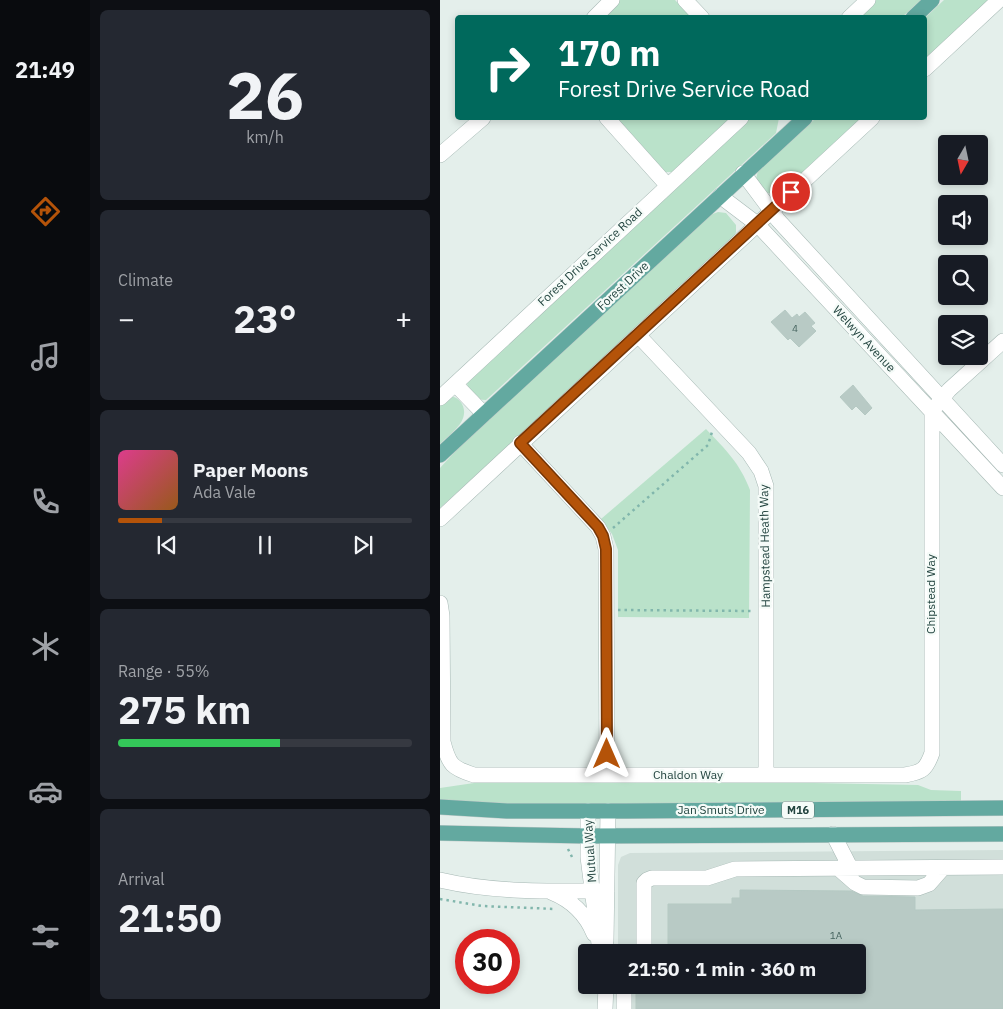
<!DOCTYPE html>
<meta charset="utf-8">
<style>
body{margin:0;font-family:"IBM Plex Sans",sans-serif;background:#242831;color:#f1f3f6;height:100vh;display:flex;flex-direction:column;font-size:19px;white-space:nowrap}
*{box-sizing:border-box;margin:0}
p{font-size:16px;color:#9ea1a6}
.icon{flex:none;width:28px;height:28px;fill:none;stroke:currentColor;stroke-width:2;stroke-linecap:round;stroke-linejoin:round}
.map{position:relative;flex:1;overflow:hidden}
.drawer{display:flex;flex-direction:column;gap:10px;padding:10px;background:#0d0f14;width:350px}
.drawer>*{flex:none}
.hud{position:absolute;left:15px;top:15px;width:472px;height:105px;border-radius:5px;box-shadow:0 2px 8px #0003;background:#00695c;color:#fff;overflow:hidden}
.needle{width:32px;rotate:189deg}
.controls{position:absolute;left:498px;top:135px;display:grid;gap:10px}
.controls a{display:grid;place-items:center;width:50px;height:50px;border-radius:5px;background:#171b24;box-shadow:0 2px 8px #0003;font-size:25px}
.speed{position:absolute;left:15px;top:929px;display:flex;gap:10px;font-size:25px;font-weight:700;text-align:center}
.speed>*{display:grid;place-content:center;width:65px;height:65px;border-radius:50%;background:#171b24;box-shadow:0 2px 8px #0003;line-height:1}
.speed .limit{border:8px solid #d22;background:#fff;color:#111}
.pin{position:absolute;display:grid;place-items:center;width:42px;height:42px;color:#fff;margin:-21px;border:2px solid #fff;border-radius:50%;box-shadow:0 1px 5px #0007}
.me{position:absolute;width:55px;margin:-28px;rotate:0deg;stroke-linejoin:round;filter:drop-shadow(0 0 4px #0008)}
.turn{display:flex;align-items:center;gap:18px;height:105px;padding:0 20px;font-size:22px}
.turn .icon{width:65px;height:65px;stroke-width:2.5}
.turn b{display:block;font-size:35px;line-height:42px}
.big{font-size:38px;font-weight:700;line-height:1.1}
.drawer .tile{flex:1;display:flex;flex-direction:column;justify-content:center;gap:8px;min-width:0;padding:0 18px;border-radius:8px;background:#242831}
.drawer .dial{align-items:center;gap:0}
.dial b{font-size:65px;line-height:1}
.song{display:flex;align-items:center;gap:15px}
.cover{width:60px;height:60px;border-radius:8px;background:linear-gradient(135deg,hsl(330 70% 55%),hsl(30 70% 35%))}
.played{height:5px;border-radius:2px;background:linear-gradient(90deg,#b45309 15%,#363941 15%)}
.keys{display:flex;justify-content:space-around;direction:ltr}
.heat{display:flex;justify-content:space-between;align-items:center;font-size:28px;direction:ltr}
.charge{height:8px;border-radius:4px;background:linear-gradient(90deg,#34c759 55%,#363941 0)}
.trip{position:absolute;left:138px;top:944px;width:288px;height:50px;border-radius:5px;background:#171b24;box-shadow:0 2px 8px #0003;font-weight:700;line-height:50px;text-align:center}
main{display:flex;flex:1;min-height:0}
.dock{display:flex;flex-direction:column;width:90px;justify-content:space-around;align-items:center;background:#090b0e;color:#9ea1a6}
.dock .icon{width:35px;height:35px}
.dock .active{color:#b45309}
.dock b{font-size:22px;color:#f1f3f6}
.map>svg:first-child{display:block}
.built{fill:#d1dfda}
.green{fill:#bae2ca}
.building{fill:#b8cac5;stroke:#b5c9c3}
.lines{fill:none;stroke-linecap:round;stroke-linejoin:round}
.minor-casing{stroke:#a6b8b4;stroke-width:16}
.major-casing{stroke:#c1cac9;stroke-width:16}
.path{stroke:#81b6ac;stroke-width:2.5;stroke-dasharray:2.5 4;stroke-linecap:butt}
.minor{stroke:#fff;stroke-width:15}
.major{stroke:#63a9a0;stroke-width:15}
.route-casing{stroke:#753606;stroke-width:12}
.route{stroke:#b45309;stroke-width:9}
.labels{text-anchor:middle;stroke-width:4.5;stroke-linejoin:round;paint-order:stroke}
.number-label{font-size:10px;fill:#476560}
.shield{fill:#f5fbf8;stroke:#617a76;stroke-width:1}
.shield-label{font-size:11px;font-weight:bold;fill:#21433e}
.street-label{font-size:12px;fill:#21433e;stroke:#f5fbf8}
</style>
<main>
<nav class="dock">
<b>21:49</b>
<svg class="icon active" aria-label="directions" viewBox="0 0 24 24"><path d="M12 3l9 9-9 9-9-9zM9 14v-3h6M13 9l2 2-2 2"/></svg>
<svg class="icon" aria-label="music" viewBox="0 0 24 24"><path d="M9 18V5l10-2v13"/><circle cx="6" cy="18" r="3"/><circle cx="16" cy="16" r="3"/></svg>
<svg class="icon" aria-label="phone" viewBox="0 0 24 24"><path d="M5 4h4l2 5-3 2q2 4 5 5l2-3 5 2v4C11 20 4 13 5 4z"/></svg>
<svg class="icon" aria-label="climate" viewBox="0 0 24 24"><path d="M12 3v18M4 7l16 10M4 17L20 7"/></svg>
<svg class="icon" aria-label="car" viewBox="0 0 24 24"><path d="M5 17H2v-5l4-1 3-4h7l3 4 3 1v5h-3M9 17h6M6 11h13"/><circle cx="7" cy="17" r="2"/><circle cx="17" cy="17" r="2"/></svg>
<svg class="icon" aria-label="filters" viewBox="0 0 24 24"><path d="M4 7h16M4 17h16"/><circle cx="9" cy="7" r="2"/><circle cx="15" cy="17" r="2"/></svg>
</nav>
<section class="drawer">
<div class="tile dial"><b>26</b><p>km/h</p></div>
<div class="tile"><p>Climate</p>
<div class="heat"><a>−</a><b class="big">23°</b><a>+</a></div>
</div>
<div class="tile">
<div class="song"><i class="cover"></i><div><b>Paper Moons</b><p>Ada Vale</p></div></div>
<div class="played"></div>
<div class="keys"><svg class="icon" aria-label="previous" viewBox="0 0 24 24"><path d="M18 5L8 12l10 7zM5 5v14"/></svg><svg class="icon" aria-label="pause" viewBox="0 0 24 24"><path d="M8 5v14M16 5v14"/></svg><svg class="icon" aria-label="next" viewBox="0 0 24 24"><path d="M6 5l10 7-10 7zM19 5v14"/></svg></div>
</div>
<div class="tile"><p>Range · 55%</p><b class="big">275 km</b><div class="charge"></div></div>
<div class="tile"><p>Arrival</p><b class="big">21:50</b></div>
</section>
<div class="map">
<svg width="563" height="1009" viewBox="0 0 563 1009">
<rect width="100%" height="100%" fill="#e4efeb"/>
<!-- built -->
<path class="built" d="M 563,850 L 563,1009 L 178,1009 L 178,985 L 416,985 L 416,952 L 178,952 L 178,865 L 181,857 L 190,853 Z"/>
<!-- green -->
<path class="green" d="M 176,0 L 235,0 L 251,17 L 157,18 Z
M 434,0 L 481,0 L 462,17 L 415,18 Z
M 504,0 L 549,0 L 485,59 L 485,18 Z
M 166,118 L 292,118 L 233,172 L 224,172 Z
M 308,118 L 339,118 L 336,133 L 46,400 C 36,400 28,393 27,383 Z
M 376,118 L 421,118 L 338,195 L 323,192 L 316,179 L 318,171 Z
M 278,212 L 286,213 L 296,225 L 296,232 L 293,240 L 0,508 L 0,468 L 33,432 L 270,215 Z
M 11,396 C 24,399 28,413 20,424 C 15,431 6,438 0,444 L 0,401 Z
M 266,429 C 285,449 300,463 310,490 L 309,618 L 178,617 L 178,550 L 172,534 L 161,519 Z
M 163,782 L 322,782 L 478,785 L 491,790 L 521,791 L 521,801 L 155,807 L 0,801 L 0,788 L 34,783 Z"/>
<!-- building -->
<path class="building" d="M 345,310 L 352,318 L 357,314 L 359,317 L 365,312 L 375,323 L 371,326 L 376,331 L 359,347 L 350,338 L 348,340 L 331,322 Z
M 413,385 L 432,408 L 425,415 L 416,406 L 412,410 L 400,397 Z
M 300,890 L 411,891 L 423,896 L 475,897 L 475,910 L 563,909 L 563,1009 L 196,1009 L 196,985 L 416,985 L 416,952 L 228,952 L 228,904 L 292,904 L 292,898 L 300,898 Z"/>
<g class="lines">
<!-- minor casing -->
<g class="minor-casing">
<path id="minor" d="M 245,0 L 262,18
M 154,18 L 172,0
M 409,18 L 428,0
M 485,69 L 559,0
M 167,118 L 227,185
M 0,155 L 43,118
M 303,173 L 338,220 L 563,465
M 280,196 L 317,224 L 563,488
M 198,335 L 309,453 L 321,471 L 326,486 L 326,775
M 15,384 L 44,414
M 0,398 L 301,118
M 80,443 L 158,527 L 163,536 L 166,549 L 167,774
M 0,519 L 432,118
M 0,603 L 2,616 L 3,742 C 9,765 12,768 34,775 L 465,775 C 482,772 486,770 492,753 L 492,411 L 509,390 L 563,341
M 148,811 L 148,857 L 160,952
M 393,834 L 411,869
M 399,869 L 415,883 L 423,887 L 478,888 L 489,884 L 503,868
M 0,880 C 55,893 111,891 167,891
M 111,892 C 131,900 146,914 154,934
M 166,941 L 168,811
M 204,952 L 204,883 L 207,880 L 212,878 L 267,878 L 295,869 L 563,867
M 184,985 L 184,1009
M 165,1009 L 166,985"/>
</g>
<!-- major casing -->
<g class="major-casing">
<path id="major" d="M 473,18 L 492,0
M 0,455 L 365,118
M 0,807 L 67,811 L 186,811 L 563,808
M 0,833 L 147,836 L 563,834"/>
</g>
<!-- path -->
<path class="path" d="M 173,528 L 268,445 L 272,432
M 178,610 L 313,611
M 128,849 L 132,857
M 0,899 L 42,906 L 115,909"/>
<!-- minor -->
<use href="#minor" class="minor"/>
<!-- major -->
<use href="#major" class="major"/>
</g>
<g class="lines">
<!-- route casing -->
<g class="route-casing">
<path id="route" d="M 167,754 L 166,549 L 163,536 L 158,527 L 80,443 L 351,192"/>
</g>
<!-- route -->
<use href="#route" class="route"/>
</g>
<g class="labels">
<!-- number labels -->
<g class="number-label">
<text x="355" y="332">4</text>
<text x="396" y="939">1A</text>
</g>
<!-- shield labels -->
<rect class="shield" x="342" y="801.5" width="32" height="17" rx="4"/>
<g class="shield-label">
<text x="358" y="814">M16</text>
</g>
<!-- street labels -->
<g class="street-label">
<text transform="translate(150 257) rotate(-43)" y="4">Forest Drive Service Road</text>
<text transform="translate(183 286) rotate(-43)" y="4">Forest Drive</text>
<text transform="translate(424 339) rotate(47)" y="4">Welwyn Avenue</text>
<text transform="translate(325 546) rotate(-91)" y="4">Hampstead Heath Way</text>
<text transform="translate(491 594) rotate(-90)" y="4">Chipstead Way</text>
<text x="248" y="779">Chaldon Way</text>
<text x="281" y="814">Jan Smuts Drive</text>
<text transform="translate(150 851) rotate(-94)" y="4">Mutual Way</text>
</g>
</g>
</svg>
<div class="controls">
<a><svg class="needle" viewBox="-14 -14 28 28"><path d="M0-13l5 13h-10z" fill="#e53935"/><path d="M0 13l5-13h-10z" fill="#9ea1a6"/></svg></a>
<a><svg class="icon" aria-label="sound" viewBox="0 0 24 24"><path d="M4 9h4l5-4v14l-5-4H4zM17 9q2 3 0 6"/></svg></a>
<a><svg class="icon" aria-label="search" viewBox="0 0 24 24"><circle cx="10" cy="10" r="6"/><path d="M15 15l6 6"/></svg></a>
<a><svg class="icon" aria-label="layers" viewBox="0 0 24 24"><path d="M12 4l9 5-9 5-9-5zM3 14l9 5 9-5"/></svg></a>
</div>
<div class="speed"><div class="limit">30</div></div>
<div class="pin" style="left:351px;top:192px;background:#d93025"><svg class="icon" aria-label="arrive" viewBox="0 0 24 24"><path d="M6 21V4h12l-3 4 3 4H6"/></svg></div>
<svg class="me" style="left:167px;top:754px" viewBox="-20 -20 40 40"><path d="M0-17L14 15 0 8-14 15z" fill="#b45309" stroke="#fff" stroke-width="4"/></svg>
<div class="trip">21:50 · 1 min · 360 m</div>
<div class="hud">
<div class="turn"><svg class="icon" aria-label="right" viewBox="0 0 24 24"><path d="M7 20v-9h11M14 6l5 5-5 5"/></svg><div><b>170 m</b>Forest Drive Service Road</div></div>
</div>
</div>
</main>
